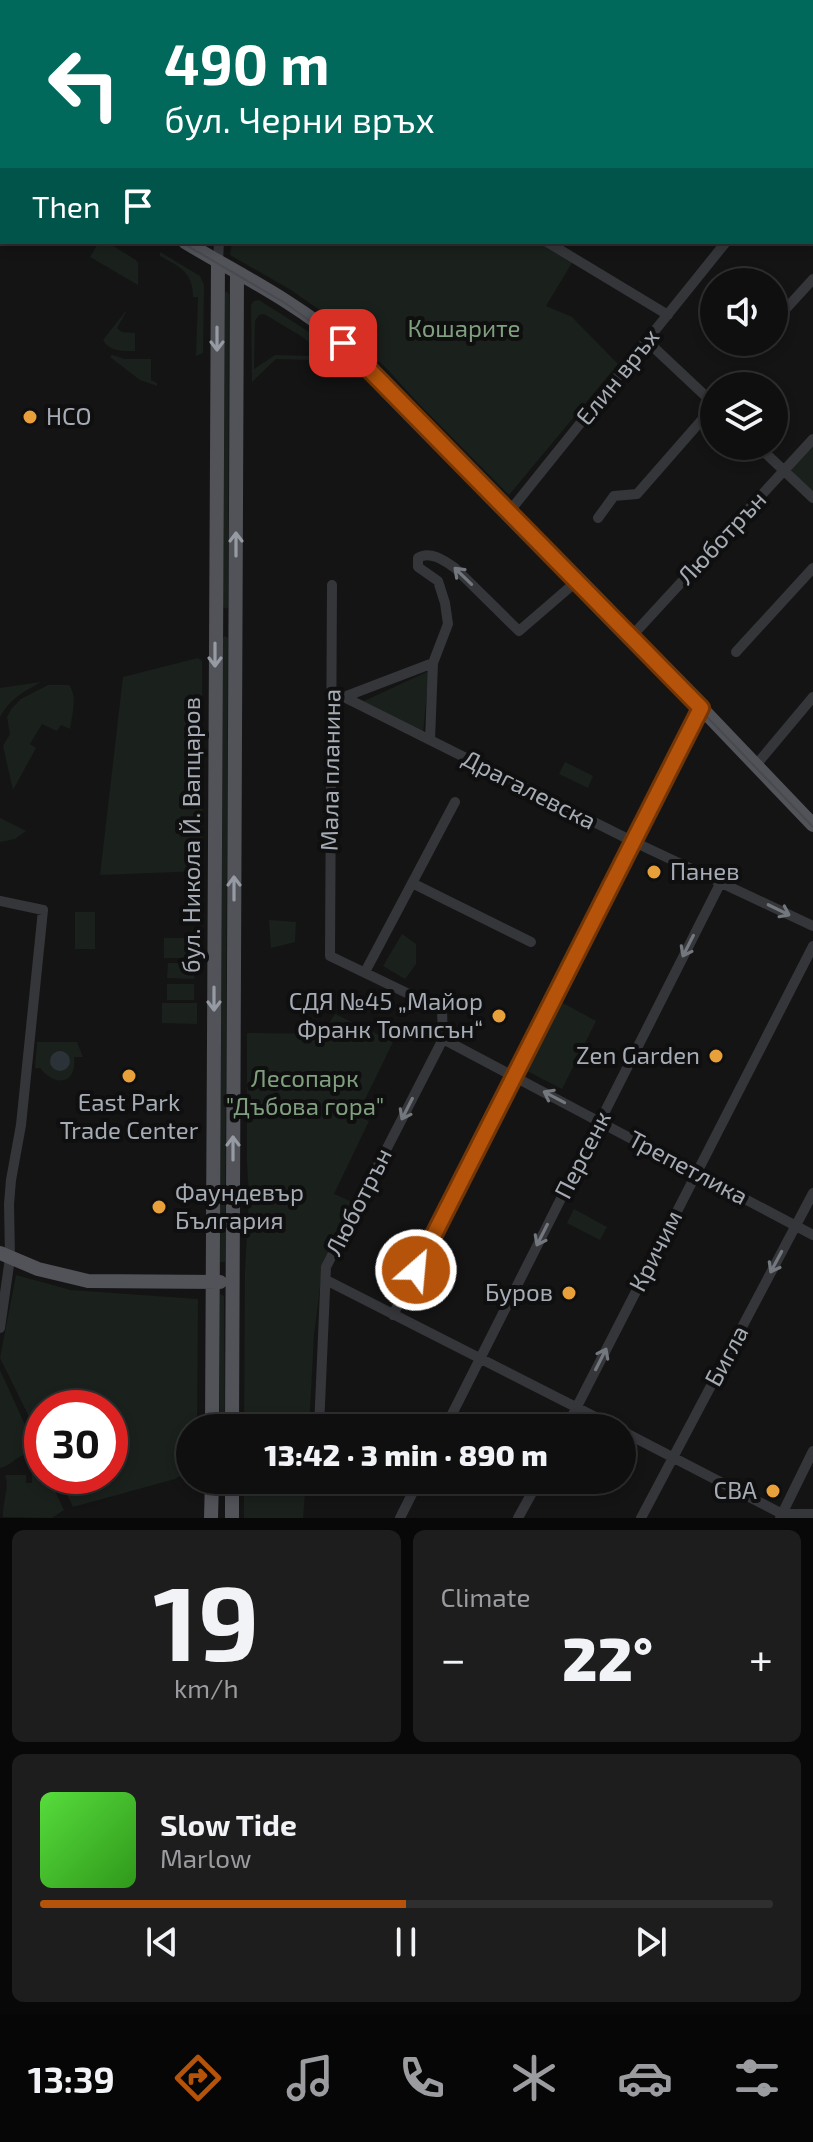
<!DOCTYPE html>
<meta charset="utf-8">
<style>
body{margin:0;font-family:"Exo 2",sans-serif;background:#1d1d1e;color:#f1f3f6;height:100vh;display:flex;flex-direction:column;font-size:30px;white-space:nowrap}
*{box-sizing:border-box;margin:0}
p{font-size:26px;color:#9b9c9f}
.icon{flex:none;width:44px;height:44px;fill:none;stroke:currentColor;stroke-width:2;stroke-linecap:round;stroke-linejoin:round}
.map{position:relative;height:1518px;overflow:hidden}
.sheet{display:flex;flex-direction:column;gap:12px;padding:12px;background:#080809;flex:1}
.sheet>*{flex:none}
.banner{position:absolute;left:0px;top:0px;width:814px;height:244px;box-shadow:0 4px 12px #0003,0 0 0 2px #2f2f30;background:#00695c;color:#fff;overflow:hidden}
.buttons{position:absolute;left:700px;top:268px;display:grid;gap:16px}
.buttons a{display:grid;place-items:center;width:88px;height:88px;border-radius:50%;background:#0f0f10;box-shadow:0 4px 12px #0003,0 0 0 2px #2f2f30;font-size:40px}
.speed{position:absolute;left:24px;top:1390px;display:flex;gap:16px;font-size:40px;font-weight:700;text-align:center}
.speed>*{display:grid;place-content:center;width:104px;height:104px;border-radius:50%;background:#0f0f10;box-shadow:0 4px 12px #0003,0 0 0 2px #2f2f30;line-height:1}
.speed .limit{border:12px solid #d22;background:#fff;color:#111}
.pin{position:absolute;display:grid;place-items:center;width:68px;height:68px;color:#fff;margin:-34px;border-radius:16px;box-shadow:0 4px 12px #0006}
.me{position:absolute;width:88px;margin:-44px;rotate:27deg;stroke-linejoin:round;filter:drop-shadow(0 0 6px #0008)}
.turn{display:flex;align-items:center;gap:28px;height:168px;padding:0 32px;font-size:36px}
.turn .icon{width:104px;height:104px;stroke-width:2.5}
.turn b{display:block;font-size:56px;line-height:68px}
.then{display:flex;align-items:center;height:76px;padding:0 32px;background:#0003;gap:16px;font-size:30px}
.big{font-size:60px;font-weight:800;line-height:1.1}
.sheet .tile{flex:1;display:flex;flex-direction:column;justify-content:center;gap:12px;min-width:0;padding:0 28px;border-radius:12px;background:#1d1d1e}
.sheet .dial{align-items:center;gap:0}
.dial b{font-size:104px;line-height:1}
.song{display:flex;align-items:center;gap:24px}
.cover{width:96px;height:96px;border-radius:12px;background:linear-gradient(135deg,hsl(110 70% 55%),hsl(110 70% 35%))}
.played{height:8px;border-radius:4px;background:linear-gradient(90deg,#b45309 50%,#2f2f30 50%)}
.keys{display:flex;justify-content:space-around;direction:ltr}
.heat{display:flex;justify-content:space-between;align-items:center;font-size:44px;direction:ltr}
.sheet .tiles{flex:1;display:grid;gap:12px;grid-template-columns:1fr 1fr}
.tile:last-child{grid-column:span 2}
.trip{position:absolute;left:176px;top:1414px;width:460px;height:80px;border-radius:40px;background:#0f0f10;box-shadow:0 4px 12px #0003,0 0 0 2px #2f2f30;font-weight:800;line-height:80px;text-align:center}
.menu{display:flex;height:128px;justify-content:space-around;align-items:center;background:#060606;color:#9b9c9f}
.menu .icon{width:56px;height:56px}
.menu .selected{color:#b45309}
.menu b{font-size:36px;color:#f1f3f6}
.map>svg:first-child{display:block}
.green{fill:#1a201b}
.water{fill:#2b3338}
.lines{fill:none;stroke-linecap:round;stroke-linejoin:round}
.minor{stroke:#35363a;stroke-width:10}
.major{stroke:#515359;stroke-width:14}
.tram{stroke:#484a4f;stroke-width:2}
.oneway{stroke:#959aa3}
.oneway2{stroke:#73777e}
.route-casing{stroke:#753606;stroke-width:20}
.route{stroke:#b45309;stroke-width:14}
.poi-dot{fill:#e7a03a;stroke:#0f0f10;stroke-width:3}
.labels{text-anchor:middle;stroke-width:8;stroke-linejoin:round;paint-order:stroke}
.park-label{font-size:24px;fill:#7f9f7e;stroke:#0f0f10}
.street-label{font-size:24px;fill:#a6acb5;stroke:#0f0f10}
.poi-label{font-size:24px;fill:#a6acb5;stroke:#0f0f10;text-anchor:end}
</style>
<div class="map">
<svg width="813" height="1518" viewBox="0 0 813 1518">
<rect width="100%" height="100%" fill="#141415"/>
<!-- green -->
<path class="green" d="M 245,0 L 553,0 L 552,2 L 245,2 Z
M 99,242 L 107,242 L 136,260 L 138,263 L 138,285 L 90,257 Z
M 232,242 L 541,242 L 573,261 L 546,306 L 572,317 L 618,364 L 509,495 L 418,403 L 388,370 L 335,321 L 291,290 L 230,255 Z
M 160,252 L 200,276 L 204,285 L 203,353 L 196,356 L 198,297 L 193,297 C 193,272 180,267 160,256 Z
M 227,291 L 229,295 L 228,607 L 226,609 L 223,607 L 225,293 Z
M 259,300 L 328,344 L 327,347 L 321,352 L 301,336 L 264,314 L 259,315 L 255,321 L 254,369 L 275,355 L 309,356 L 313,360 L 276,359 L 252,382 L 251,305 L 254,301 Z
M 125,312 L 126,312 L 117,328 L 122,332 L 135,333 L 135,351 C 122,351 110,352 103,340 Z
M 112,355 L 125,359 L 151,359 L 151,380 L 157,383 L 157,386 L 140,380 L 110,357 Z
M 813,446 L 813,498 L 784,471 Z
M 225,636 L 228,638 L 225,1262 L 220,1262 L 223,638 Z
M 198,658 L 202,661 L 202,871 L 100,875 L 123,677 Z
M 429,671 L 423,734 L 362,702 Z
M 41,682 C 23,692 10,699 0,717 L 0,688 Z
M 48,685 L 69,685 C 78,697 72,714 70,729 L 61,725 L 57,731 L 42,724 L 30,744 L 36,748 L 13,790 L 3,746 L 10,734 L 7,717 L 12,708 L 21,699 Z
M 565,762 L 593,776 L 588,788 L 559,774 Z
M 0,818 L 26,831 L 15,839 L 0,842 Z
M 75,912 L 95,912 L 95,949 L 75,949 Z
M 269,920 L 296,922 L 295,942 L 271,948 Z
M 402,934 L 416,944 L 416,964 L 405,979 L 383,966 Z
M 164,938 L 199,938 L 198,958 L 164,958 Z
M 168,963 L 195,963 L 194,979 L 167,978 Z
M 167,984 L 194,984 L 194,1000 L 167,1000 Z
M 561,1002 L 596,1021 L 562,1089 L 525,1070 Z
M 162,1003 L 197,1003 L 197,1024 L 162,1023 Z
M 335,1014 L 393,1042 L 357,1116 L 369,1121 L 334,1194 L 352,1202 L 323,1263 L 314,1335 L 309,1428 L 244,1428 L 245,1272 L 249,1197 L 247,1161 L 247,1033 L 322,1034 Z
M 37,1042 L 77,1042 L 83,1057 L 74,1057 C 77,1085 55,1087 40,1068 L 35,1068 Z
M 574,1209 L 607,1227 L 600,1240 L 567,1223 Z
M 16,1275 L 71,1290 L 198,1299 L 197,1428 L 190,1428 L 190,1470 L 175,1479 L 73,1507 L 58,1476 L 110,1476 L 110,1408 L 42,1408 L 42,1443 L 0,1358 Z
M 220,1294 L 224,1296 L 225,1428 L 220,1428 Z
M 0,1370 L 42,1462 L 42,1476 L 48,1476 L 64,1510 L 52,1518 L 3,1517 C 2,1503 10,1489 5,1475 L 26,1475 L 26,1483 L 32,1483 L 32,1474 L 37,1466 L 37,1459 C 22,1446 15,1465 0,1468 Z
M 244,1480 L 306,1480 L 303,1518 L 244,1518 Z
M 472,1480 L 502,1480 L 496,1494 L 471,1482 Z"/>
<!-- water -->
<path class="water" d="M50 1061a10 10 0 1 1 20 0a10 10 0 1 1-20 0Z"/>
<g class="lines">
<!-- minor -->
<path class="minor" d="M 140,0 L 143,2
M 584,0 L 588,2
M 102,2 L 102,0
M 235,2 L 235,0
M 556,2 L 558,0
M 812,42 L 813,40
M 812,114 L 813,115
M 812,132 L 813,131
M 547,242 L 668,315
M 218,261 L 219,242
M 783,312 L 813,279
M 648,342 L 714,404
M 758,446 L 813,498
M 509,512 L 726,242
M 598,518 L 614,496 L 637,494 L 714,406
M 631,637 L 813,439
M 736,652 L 813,568
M 332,696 L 344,697 L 632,841 L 813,926
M 344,697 L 433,663
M 430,740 L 433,663 L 448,624 L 445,603 L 438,581 L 418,567 L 418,558 C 430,550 445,561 455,568 L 519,631 L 577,581
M 756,765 L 813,697
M 412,883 L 531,942
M 0,901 L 43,910 L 21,1125 L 11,1180 L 9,1204 L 10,1258 L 0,1328
M 365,972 L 455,802
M 443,1039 L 813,1235
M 326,1280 L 617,1428
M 393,1315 L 701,708
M 319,1428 L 326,1267 L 443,1039 L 442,1010 L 330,956 L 332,585
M 445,1428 L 721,882
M 566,1428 L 813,946
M 622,1431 L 790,1518
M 783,1514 L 813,1514
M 400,1518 L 419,1480
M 518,1518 L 539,1480
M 641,1518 L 813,1193
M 780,1518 L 813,1451"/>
<!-- major -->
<path class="major" d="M 0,133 L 2,134
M 185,242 C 238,274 296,302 343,343 L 686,692 L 813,825
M 0,1253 L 38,1269 L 88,1281 L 220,1282
M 212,1428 L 218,261
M 232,1428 L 237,273
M 232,1480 L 232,1518
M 211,1518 L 212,1480"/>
<!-- tram -->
<path class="tram" d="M 0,135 L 2,136
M 181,242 L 285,303 L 342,344 L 685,694 L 813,827"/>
</g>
<!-- one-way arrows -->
<defs><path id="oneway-shaft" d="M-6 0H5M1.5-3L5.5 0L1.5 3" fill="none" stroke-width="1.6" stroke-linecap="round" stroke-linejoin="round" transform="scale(2)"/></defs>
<g class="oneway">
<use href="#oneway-shaft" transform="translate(217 339) rotate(90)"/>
<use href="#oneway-shaft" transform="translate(236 544) rotate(-90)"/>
<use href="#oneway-shaft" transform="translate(215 655) rotate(90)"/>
<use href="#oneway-shaft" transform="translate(234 888) rotate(-90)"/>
<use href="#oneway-shaft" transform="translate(214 999) rotate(90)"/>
<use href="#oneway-shaft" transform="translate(233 1148) rotate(-90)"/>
</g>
<g class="oneway2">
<use href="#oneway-shaft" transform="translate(463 576) rotate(-136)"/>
<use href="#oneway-shaft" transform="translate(779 910) rotate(26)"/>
<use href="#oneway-shaft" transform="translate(688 946) rotate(117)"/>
<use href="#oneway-shaft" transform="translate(554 1097) rotate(-152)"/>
<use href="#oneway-shaft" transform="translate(407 1109) rotate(117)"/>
<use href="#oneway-shaft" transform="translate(542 1235) rotate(117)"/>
<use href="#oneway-shaft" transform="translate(776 1262) rotate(118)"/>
<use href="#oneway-shaft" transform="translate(601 1359) rotate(-63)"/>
</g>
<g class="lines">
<!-- route casing -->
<g class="route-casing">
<path id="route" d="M 343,343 L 701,708 L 416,1270"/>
</g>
<!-- route -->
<use href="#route" class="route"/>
</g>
<!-- markers -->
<g class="poi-dot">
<circle cx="30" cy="417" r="8"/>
<circle cx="654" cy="872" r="8"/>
<circle cx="499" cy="1016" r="8"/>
<circle cx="716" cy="1056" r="8"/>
<circle cx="129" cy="1076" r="8"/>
<circle cx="159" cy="1207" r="8"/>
<circle cx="569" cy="1293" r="8"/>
<circle cx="773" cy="1491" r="8"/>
</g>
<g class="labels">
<!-- park labels -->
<g class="park-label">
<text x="464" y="337">Кошарите</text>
<text x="305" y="1087">Лесопарк<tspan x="305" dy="28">"Дъбова гора"</tspan></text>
</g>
<!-- street labels -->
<g class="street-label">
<text transform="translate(618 377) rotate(-51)" y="8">Елин връх</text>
<text transform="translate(722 538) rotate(-47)" y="8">Люботрън</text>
<text transform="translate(331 770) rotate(-89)" y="8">Мала планина</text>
<text transform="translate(529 790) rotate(27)" y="8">Драгалевска</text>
<text transform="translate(192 835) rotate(-90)" y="8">бул. Никола Й. Вапцаров</text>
<text transform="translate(583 1155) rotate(-63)" y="8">Персенк</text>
<text transform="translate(688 1168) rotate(28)" y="8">Трепетлика</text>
<text transform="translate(359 1202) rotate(-63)" y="8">Люботрън</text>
<text transform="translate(656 1251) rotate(-63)" y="8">Кричим</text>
<text transform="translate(727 1356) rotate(-62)" y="8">Бигла</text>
</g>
<!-- poi labels -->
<g class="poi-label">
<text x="46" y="425" text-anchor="start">НСО</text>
<text x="670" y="880" text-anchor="start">Панев</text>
<text x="483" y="1010">СДЯ №45 „Майор<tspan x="483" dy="28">Франк Томпсън“</tspan></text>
<text x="700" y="1064">Zen Garden</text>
<text x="129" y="1111" text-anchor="middle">East Park<tspan x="129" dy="28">Trade Center</tspan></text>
<text x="175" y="1201" text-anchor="start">Фаундевър<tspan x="175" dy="28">България</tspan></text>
<text x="553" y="1301">Буров</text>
<text x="757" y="1499">CBA</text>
</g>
</g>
</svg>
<div class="buttons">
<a><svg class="icon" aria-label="sound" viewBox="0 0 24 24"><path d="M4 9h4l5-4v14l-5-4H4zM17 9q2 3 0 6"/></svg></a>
<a><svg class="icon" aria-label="layers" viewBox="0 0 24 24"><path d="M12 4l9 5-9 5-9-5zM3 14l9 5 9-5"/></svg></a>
</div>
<div class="speed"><div class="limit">30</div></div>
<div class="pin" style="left:343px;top:343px;background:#d93025"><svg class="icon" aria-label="arrive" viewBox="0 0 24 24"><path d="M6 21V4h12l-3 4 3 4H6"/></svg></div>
<svg class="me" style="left:416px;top:1270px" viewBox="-20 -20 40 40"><circle r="17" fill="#b45309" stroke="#fff" stroke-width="3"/><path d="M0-11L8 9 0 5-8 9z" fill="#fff"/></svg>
<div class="trip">13:42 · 3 min · 890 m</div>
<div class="banner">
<div class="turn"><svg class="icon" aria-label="left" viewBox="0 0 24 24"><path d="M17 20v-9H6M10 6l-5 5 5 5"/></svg><div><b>490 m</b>бул. Черни връх</div></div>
<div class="then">Then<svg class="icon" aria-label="arrive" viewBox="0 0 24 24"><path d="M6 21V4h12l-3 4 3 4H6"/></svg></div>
</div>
</div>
<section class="sheet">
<div class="tiles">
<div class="tile dial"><b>19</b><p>km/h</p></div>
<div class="tile"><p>Climate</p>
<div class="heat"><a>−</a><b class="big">22°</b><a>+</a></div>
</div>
<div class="tile">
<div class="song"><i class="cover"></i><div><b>Slow Tide</b><p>Marlow</p></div></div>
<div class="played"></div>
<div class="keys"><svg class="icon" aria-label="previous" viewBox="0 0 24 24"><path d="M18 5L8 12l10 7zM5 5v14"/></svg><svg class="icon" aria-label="pause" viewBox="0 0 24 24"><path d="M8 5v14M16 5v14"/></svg><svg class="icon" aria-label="next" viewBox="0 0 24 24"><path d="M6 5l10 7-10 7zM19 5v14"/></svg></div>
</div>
</div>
</section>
<nav class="menu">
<b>13:39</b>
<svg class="icon selected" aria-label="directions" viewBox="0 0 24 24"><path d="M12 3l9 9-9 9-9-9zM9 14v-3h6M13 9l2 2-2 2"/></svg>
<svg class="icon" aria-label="music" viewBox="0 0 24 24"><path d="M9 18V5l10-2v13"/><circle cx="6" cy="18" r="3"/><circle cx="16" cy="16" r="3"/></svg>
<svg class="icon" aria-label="phone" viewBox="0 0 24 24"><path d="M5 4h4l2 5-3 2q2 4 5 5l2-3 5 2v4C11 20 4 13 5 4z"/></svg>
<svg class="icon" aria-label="climate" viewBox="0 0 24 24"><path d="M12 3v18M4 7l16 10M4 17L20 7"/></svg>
<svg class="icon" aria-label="car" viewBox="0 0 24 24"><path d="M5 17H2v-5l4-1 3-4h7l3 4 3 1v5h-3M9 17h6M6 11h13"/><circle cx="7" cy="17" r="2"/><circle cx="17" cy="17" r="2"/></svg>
<svg class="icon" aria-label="filters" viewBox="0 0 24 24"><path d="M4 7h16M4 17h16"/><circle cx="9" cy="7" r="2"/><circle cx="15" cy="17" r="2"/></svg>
</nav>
